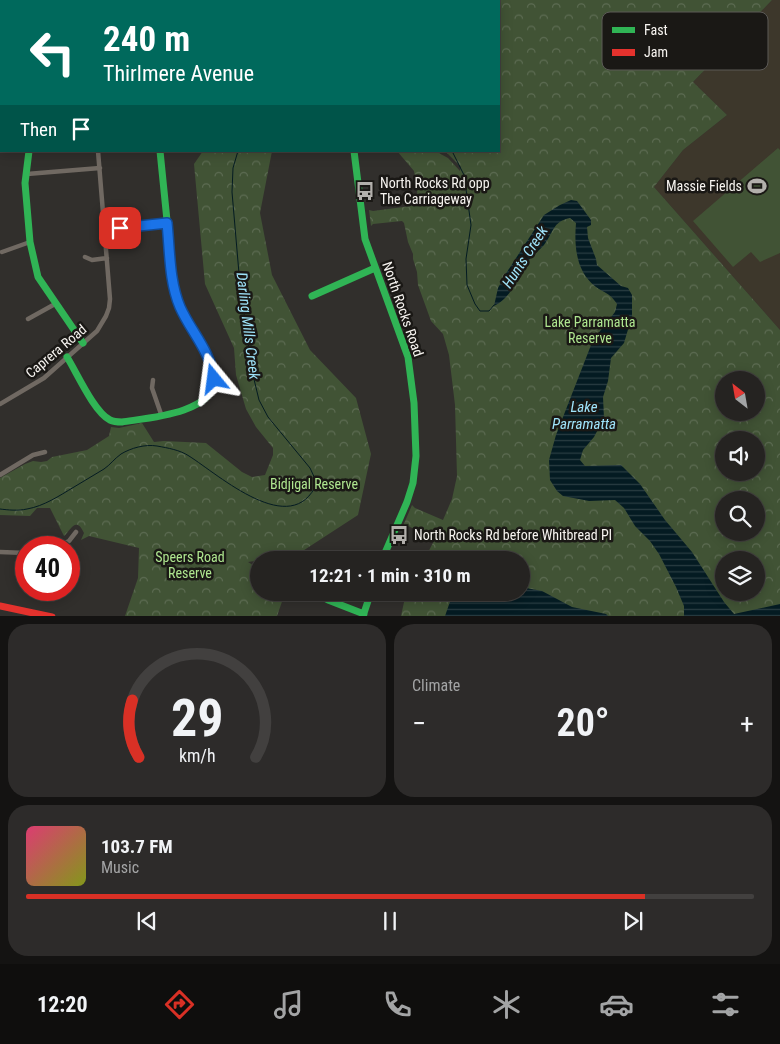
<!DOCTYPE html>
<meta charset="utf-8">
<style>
body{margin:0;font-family:"Roboto Condensed",sans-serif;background:#2d2b2a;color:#f1f3f6;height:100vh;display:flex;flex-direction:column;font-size:19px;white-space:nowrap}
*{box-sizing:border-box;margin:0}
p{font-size:16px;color:#a3a4a5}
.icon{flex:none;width:28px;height:28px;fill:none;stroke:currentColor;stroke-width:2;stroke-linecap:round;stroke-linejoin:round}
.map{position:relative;height:616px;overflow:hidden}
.drawer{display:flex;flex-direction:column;gap:8px;padding:8px;background:#141312;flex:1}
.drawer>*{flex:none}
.banner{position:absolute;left:0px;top:0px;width:500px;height:152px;box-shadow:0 2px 12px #0003,0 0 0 1px #42403f;background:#00695c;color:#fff;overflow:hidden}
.needle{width:32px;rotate:329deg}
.fabs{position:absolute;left:715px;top:371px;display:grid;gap:10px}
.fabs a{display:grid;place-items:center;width:50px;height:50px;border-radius:50%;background:#252321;box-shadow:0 2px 12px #0003,0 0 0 1px #42403f;font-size:25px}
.speed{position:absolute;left:15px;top:536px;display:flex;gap:10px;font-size:25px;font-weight:700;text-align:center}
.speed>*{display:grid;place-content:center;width:65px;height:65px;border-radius:50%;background:#252321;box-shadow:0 2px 12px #0003,0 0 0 1px #42403f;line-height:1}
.speed .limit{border:8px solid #d22;background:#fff;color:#111}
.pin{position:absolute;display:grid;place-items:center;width:42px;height:42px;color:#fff;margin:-21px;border-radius:10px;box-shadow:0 2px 8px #0006}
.me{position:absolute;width:55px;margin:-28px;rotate:344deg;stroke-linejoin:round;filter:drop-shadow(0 0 4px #0008)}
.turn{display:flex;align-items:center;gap:18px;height:105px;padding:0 20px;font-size:22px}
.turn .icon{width:65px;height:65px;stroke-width:2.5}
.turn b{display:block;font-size:35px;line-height:42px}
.then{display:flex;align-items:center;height:48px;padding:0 20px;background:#0003;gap:10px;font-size:19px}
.big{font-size:38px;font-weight:700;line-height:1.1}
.drawer .widget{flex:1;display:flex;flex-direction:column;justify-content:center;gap:8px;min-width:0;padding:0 18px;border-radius:20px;background:#2d2b2a}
.drawer .dial{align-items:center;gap:0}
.dial svg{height:130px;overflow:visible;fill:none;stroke:#42403f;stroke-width:7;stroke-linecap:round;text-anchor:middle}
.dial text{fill:#f1f3f6;stroke:none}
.song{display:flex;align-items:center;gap:15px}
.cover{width:60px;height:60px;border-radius:8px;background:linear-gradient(135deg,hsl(340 70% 55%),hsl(70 70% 35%))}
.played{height:5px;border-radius:2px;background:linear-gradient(90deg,#d93025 85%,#42403f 85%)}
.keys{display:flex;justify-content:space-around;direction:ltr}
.heat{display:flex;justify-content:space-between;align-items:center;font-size:28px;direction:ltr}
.drawer .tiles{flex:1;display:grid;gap:8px;grid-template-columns:1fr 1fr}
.widget:last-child{grid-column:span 2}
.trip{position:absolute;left:250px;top:551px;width:280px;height:50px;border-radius:25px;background:#252321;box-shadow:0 2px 12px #0003,0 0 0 1px #42403f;font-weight:700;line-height:50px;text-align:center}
.tabs{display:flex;height:80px;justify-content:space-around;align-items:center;background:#0f0e0d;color:#a3a4a5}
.tabs .icon{width:35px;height:35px}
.tabs .selected{color:#d93025}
.tabs b{font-size:22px;color:#f1f3f6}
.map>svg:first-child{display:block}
.built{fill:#3d372b}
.grass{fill:#415335}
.forest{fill:url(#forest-crowns);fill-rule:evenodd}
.water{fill:url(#water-rules)}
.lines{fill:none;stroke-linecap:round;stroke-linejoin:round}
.stream{stroke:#041b22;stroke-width:1}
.street{stroke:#706962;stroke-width:4.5}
.fast{stroke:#30b455;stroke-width:7}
.jam{stroke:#e5322d;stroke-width:7}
.route-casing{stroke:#114b97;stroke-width:12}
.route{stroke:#1a73e8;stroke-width:9}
.labels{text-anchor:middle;stroke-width:5;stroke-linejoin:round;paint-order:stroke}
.poi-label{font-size:14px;fill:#f7f4f0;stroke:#1a1815;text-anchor:start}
.street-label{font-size:14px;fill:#f7f4f0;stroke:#1a1815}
.park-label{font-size:14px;fill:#aee58f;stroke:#1a1815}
.water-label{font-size:15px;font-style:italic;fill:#9fe4fb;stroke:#1a1815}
.key{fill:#1a1815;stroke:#5c5a57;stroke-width:1}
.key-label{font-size:14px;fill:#f7f4f0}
</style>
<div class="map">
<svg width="780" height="617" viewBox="0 0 780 617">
<defs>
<pattern id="forest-crowns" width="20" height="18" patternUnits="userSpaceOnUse" patternTransform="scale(1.25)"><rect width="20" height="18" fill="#415335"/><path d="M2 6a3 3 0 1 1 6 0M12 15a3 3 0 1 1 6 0" fill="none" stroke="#5d6c53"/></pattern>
<pattern id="water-rules" width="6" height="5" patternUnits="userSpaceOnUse" patternTransform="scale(1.25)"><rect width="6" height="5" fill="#041b22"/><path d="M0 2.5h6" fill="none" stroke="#293d42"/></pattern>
</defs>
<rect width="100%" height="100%" fill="#312f2c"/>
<!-- built -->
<path class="built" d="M 772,0 L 780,0 L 780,330 L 654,187 L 683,150 L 727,115 L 693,82 Z"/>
<!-- grass -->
<path class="grass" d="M 778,148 L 780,150 L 780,253 L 760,262 L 751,252 L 733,267 L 693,221 Z"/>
<!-- forest -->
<path class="forest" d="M 423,0 L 772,0 L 693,82 L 727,115 L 683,150 L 654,187 L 780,330 L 780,616 L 401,616 L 406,593 L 521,592 L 521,560 L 424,560 L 435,539 L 408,526 L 403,526 L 412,505 L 415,508 L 443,520 L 452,499 L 457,476 L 455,405 L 449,355 L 443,334 L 431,321 L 418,285 L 417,272 L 413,259 L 413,254 L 408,242 L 404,223 L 402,221 L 373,224 L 371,226 L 369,210 L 373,211 L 411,206 L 418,198 L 414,171 L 397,151 L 435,151 L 448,158 L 460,171 L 461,167 L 445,151 L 499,151 L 499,1 L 423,1 ZM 724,380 L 756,380 L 756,412 L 724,412 ZM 724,440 L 756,440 L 756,472 L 724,472 ZM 724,500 L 756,500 L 756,532 L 724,532 ZM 724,560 L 756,560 L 756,592 L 724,592 Z
M 203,151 L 272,151 L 260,213 L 272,275 L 310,350 L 356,398 L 371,454 L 358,515 L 298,554 L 248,562 L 259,569 L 259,592 L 285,593 L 277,616 L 125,616 L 138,578 L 139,548 L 89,536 L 81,540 L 84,533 C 76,515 70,531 64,536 L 50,508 L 37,508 L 30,516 L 0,515 L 0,478 L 25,464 L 33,461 L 41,462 L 47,461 L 52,457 L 87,450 L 109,436 L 111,427 L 119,428 L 142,423 L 154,442 L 164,441 L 206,443 L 242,472 L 252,477 L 265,475 L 273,455 L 273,448 L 256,427 L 246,409 L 236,375 L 234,348 L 205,284 L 194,164 Z"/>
<!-- water -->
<path class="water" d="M 571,200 L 577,201 L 591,220 L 591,225 L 587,227 L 588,238 L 596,259 L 597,265 L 621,286 L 628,288 L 632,295 L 632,316 L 624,343 L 611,358 L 608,381 L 603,397 L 604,418 L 594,437 L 583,450 L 580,460 L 585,466 L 621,465 L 640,484 L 665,520 L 692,552 L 724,602 L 734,614 L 780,604 L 780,616 L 684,616 L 684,606 L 676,587 L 659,554 L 650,541 L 635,526 L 624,508 L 615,500 L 589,501 L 563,496 L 557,491 L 550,480 L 549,460 L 556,435 L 593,340 L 615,312 L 617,304 C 610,293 606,294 596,287 C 576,272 574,246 576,223 L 570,218 C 552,222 554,232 544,245 C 540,250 534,254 530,259 C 518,275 513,297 494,306 L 498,288 L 505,275 L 544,215 L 560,205 Z
M 521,587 L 542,591 L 572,607 L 606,614 L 608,616 L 445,616 L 453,593 L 521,592 Z"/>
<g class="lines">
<!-- stream -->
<path class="stream" d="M 284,0 L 285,1
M 415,1 L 416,0
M 452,151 L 464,175 L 471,225 L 466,259 L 467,285 L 475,304 L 480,311 L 489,311 L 494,305
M 0,509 C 8,510 18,511 27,509 C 44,506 59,496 74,487 C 84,481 94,475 104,469 C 110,465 114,459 121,454 C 131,448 145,444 157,446 C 168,448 180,450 189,456 C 219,475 292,541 317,483 L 310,468 L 268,417 L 259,400 L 252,371 L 240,285 L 232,192 L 233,168 L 238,151"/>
<!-- street -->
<path class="street" d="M 45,0 L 46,1
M 0,42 L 1,45
M 0,133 L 1,133
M 27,174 L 100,168
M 105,229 L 167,223
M 2,252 L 30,242
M 85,257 L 92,260 L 107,258
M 28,319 L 55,304
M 153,380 L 152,388 L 161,414
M 0,404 L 44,378 L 97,331 L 106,316 L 109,308 L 110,299 L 98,151
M 0,475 L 33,455 L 45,452
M 55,548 L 69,541 L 76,532
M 0,552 L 26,553"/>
<!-- fast -->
<path class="fast" d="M 361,0 L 361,1
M 29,151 L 25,183 L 30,242 L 38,277 L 83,343
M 354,151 L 365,239 L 408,357 L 414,403 L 416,456 L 413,483 L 407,502 L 382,560
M 312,296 L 375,268
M 67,357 C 77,373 94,412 110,420 C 114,422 118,422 122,422 C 146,418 212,414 214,381 C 215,369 209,358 204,348 C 194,329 181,311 174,290 L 160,151
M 313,592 L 328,600 L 364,614
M 363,616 L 371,592"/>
<!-- jam -->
<path class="jam" d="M 0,606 L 52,617"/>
</g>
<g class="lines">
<!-- route casing -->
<g class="route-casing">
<path id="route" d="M 120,228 L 167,223 C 170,251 169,281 180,307 C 191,332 210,350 214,379"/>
</g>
<!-- route -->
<use href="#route" class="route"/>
</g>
<!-- icons -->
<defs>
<g id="stadium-bare" transform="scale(1.5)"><path d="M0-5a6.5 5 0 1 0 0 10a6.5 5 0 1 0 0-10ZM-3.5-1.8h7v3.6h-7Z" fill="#b2afab" stroke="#1a1815" stroke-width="2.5" paint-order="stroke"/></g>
<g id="bus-bare" transform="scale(1.5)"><path d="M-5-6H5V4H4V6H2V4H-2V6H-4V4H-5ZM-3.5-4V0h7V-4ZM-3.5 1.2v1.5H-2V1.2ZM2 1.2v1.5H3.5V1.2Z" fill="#b2afab" stroke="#1a1815" stroke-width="2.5" paint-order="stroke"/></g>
</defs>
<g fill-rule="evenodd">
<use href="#stadium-bare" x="757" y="186"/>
<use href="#bus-bare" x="365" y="191"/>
<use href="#bus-bare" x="399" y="535"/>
</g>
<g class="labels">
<!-- poi labels -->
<g class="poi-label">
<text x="380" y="188">North Rocks Rd opp<tspan x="380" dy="16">The Carriageway</tspan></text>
<text x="742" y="191" text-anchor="end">Massie Fields</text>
<text x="414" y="540">North Rocks Rd before Whitbread Pl</text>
</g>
<!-- street labels -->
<g class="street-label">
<text transform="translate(403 309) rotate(71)" y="5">North Rocks Road</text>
<text transform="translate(56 351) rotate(-40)" y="5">Caprera Road</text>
</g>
<!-- park labels -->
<g class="park-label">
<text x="590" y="327">Lake Parramatta<tspan x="590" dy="16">Reserve</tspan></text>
<text x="314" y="489">Bidjigal Reserve</text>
<text x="190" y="562">Speers Road<tspan x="190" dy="16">Reserve</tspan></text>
</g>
<!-- water labels -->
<g class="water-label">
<text transform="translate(525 257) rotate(-57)" y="5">Hunts Creek</text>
<text transform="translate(248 326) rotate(83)" y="5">Darling Mills Creek</text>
<text x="584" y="412">Lake<tspan x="584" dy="17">Parramatta</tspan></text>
</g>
</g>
<!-- legend -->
<rect x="602" y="12" width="166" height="58" rx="8" class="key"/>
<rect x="612" y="27" width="23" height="6" fill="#30b455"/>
<rect x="612" y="49" width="23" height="7" fill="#e5322d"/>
<g class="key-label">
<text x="644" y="35">Fast</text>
<text x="644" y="57">Jam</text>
</g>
</svg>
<div class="fabs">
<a><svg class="needle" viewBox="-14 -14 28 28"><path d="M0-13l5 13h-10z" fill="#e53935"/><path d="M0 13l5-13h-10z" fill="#a3a4a5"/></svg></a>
<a><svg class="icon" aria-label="sound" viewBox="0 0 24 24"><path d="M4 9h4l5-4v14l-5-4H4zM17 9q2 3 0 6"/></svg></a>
<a><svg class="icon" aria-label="search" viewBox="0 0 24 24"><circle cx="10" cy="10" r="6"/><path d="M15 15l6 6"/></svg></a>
<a><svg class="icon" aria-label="layers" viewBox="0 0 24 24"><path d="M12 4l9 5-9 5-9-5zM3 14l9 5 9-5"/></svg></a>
</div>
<div class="speed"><div class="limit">40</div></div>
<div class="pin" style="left:120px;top:228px;background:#d93025"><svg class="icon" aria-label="arrive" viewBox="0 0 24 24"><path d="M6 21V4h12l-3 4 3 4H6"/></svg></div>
<svg class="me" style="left:214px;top:379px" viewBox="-20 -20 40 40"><path d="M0-17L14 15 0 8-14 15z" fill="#1a73e8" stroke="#fff" stroke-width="4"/></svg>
<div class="trip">12:21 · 1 min · 310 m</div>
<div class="banner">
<div class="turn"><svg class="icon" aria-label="left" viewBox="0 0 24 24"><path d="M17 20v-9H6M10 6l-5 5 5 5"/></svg><div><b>240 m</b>Thirlmere Avenue</div></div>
<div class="then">Then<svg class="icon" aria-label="arrive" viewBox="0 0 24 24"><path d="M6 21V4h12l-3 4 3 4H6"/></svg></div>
</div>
</div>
<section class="drawer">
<div class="tiles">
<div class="widget dial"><svg viewBox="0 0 100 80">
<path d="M14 69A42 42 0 1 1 86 69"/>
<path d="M14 69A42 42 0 0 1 10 34" stroke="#d93025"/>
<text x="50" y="56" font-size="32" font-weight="700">29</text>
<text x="50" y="72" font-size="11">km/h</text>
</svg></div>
<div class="widget"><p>Climate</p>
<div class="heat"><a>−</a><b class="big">20°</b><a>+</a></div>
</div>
<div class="widget">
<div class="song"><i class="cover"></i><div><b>103.7 FM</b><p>Music</p></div></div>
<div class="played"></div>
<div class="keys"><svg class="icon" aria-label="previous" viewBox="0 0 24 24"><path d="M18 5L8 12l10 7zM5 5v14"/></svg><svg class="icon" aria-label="pause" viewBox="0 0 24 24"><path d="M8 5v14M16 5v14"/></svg><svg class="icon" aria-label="next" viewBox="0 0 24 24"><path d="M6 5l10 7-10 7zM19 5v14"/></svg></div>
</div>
</div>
</section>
<nav class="tabs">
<b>12:20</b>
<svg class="icon selected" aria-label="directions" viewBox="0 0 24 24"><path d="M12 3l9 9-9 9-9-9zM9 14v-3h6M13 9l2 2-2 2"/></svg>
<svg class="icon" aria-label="music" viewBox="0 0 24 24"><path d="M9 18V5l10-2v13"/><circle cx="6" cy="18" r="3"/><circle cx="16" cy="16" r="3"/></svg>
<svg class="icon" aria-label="phone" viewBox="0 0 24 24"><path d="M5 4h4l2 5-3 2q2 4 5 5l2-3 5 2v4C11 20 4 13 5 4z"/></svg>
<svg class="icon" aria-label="climate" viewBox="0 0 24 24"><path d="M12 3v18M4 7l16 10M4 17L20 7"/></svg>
<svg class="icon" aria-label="car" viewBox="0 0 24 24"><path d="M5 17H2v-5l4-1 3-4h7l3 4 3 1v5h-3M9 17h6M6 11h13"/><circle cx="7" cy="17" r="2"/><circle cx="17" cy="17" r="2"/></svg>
<svg class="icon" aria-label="filters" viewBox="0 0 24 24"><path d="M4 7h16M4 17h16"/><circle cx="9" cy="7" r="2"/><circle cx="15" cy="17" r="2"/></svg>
</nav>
